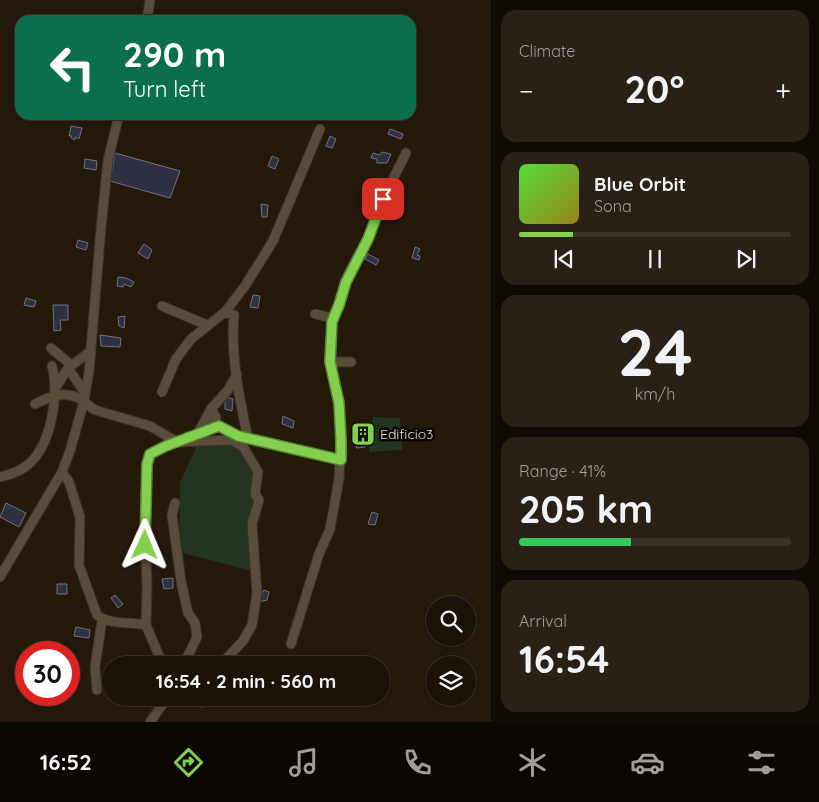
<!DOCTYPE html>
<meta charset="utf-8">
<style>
body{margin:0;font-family:Quicksand,sans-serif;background:#292016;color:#f1f3f6;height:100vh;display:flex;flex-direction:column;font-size:19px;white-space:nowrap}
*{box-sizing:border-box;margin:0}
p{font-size:16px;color:#a09e9c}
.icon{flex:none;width:28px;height:28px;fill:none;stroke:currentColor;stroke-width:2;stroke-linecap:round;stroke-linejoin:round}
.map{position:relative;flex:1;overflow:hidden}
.details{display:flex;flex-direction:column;gap:10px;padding:10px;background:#0f0a04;width:328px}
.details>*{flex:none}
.hud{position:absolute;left:15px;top:15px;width:401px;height:105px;border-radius:15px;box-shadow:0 2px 8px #0003,0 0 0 1px #3a3229;background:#0b6e4f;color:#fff;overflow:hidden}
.controls{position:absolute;left:426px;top:596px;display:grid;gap:10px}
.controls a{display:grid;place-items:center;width:50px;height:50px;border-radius:50%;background:#1c1308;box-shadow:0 2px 8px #0003,0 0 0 1px #3a3229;font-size:25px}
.speed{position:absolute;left:15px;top:641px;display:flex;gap:10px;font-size:25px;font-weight:700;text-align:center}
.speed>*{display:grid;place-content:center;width:65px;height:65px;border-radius:50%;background:#1c1308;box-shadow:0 2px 8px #0003,0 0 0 1px #3a3229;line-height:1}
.speed .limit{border:8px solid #d22;background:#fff;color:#111}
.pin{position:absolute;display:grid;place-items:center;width:42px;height:42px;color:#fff;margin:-21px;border-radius:10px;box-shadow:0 2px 8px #0006}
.me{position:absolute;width:55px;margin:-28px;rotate:1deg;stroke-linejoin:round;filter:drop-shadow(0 0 4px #0008)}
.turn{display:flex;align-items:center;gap:18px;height:105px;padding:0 25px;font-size:22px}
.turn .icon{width:65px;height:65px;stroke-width:2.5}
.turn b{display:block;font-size:35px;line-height:42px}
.big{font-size:38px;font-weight:800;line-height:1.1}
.details .tile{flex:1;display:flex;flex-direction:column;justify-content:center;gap:8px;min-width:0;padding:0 18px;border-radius:15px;background:#292016}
.details .dial{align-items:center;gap:0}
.dial b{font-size:65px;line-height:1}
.song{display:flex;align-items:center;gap:15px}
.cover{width:60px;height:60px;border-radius:8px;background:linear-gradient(135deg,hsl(110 70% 55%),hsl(50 70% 35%))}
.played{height:5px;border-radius:2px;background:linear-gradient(90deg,#84d04e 20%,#3a3229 20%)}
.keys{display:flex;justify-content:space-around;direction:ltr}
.heat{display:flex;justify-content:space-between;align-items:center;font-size:28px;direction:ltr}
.charge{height:8px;border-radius:4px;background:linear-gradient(90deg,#34c759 41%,#3a3229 0)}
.trip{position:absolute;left:102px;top:656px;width:288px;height:50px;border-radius:25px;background:#1c1308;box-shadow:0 2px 8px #0003,0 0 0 1px #3a3229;font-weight:800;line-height:50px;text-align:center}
.tabs{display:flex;height:80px;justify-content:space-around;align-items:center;background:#0b0803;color:#a09e9c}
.tabs .icon{width:35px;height:35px}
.tabs .on{color:#84d04e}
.tabs b{font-size:22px;color:#f1f3f6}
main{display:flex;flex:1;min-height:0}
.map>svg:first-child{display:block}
.green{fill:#243423}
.building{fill:#2f3042;stroke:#6e7084}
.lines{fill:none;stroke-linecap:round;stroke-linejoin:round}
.minor-casing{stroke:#39302b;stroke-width:11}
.minor{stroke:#5a4c3b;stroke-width:9}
.route-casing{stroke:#568733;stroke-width:12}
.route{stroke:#84d04e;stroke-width:9}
.labels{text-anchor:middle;stroke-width:5;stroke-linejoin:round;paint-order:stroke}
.poi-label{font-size:14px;fill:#e7ded5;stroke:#0a0502;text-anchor:start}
</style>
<main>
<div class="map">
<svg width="492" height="722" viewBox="0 0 492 722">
<rect width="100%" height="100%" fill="#25190a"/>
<!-- green -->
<path class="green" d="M 373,417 L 400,418 L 402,450 L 369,452 Z
M 199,442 L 231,443 L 241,449 L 255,473 L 256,501 L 252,571 L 179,552 L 180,482 Z"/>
<!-- building -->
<path class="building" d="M 71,126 L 82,128 L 79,139 L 75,137 L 75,140 L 71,138 L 72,136 L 69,136 Z
M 390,129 L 403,134 L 401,139 L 388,134 Z
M 330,136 L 336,139 L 332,148 L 326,146 Z
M 382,152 L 391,154 L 387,163 L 377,163 L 377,159 L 371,158 L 373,153 L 379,155 Z
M 115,153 L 180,171 L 170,198 L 110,181 Z
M 272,156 L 279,159 L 275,169 L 268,166 Z
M 85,159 L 97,161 L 96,170 L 84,168 Z
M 261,204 L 268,205 L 267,217 L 262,217 Z
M 78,240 L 88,243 L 86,250 L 76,247 Z
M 144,244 L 152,250 L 148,259 L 138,253 Z
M 415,247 L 420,249 L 417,255 L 420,256 L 419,260 L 412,258 Z
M 368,254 L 379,260 L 376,265 L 365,259 Z
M 118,277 L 126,278 L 134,282 L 131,287 L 124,284 L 123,287 L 117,286 Z
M 253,295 L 260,296 L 258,308 L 250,307 Z
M 26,298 L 36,301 L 34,307 L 24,305 Z
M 53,305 L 68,305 L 68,320 L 60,320 L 61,330 L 54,331 Z
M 125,316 L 124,328 L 119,326 L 118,317 Z
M 100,335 L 121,338 L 120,347 L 101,346 Z
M 225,397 L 233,399 L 232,411 L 225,409 Z
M 283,416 L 294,421 L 293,428 L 282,424 Z
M 357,438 L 365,440 L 365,447 L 356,448 Z
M 6,503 L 26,513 L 19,527 L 0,517 Z
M 372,512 L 378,514 L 375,525 L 368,524 Z
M 173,578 L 173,588 L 164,589 L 162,579 Z
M 57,584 L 67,584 L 67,594 L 57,594 Z
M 264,590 L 269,592 L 267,600 L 259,602 L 258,598 Z
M 115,595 L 123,604 L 118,608 L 111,598 Z
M 76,627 L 90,630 L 89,638 L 74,636 Z
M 197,698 L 205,699 L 203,707 L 196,706 Z"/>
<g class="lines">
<!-- minor casing -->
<g class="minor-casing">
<path id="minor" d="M 147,20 L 150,0
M 162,306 L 207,325
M 225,312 L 245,286 L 273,241 L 320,129
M 315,314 L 332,318
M 51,348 L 71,365
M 331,362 L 351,362
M 68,368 L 85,393
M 56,387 L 68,368 L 91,351
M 162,392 L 176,359 L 191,339 L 225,312 L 234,315 C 230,354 240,401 248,439
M 35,404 C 50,396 66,390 82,400 C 87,402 89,407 95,410 L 150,426 L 177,442 L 233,440 L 244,448 L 258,472 L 255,494 L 259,500 L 252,524 L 257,593 L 252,625 L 243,641 L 220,665
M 211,409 L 228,390 L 237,374
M 198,433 L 211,409 L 216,417 L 213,427
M 62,472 L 69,482 L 80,517 L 79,565 L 97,615 C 110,625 130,622 146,625
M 0,477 C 8,475 18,472 25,467 C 51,449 60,394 52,366
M 175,503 L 172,515 L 181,581 L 188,613 L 195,623 L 197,637 L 188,656 L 180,665
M 0,577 L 62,472 L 70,451 L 84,401 L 89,372 L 101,228 L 108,160 L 119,115
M 291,644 L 319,554 L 330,529 L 339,479 L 341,440 L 339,403 L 331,362 L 332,318 L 339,305 L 345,282 L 351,269 L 368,239 L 383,199 L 406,153
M 163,665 L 146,625 L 147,586 L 145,537 L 147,464 L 150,454 L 166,446 L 219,426 L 238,436 L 341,459
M 97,690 L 95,667 L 102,620
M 150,722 L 165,701 L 171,698"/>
</g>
<!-- minor -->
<use href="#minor" class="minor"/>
</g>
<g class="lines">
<!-- route casing -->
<g class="route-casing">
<path id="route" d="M 145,545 L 147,464 L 150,454 L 166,446 L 219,426 L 238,436 L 341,460 L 341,440 L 339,403 L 330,362 L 332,322 L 339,305 L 346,282 L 368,239 L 383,199"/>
</g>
<!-- route -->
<use href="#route" class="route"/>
</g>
<!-- icons -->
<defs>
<g id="building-square" transform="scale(1.25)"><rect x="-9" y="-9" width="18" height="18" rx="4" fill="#84d04e" stroke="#0a0502"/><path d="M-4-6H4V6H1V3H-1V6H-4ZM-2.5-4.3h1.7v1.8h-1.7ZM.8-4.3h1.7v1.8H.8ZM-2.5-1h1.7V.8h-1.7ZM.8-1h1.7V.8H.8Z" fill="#111"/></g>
</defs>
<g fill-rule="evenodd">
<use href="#building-square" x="363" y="434"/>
</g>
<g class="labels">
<!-- poi labels -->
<g class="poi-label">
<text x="380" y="439">Edificio3</text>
</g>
</g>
</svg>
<div class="controls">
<a><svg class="icon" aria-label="search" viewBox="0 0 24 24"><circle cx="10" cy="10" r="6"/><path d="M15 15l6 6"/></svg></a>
<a><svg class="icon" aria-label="layers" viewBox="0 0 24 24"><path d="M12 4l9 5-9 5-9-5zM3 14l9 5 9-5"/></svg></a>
</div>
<div class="speed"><div class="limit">30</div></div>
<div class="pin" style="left:383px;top:199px;background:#d93025"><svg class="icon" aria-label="arrive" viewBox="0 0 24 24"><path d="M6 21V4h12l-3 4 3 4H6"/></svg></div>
<svg class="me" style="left:145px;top:545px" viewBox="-20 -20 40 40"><path d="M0-17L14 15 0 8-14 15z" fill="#84d04e" stroke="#fff" stroke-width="4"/></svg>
<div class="trip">16:54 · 2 min · 560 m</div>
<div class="hud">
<div class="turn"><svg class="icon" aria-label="left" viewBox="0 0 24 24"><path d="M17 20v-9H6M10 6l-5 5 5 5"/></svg><div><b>290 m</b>Turn left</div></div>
</div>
</div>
<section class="details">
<div class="tile"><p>Climate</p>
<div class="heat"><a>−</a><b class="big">20°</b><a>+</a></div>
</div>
<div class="tile">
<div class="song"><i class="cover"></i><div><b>Blue Orbit</b><p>Sona</p></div></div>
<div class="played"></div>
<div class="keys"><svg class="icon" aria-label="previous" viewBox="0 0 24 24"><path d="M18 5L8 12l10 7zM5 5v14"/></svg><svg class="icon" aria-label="pause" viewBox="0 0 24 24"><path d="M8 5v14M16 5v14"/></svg><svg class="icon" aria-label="next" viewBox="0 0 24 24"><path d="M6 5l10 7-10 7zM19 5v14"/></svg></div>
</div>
<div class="tile dial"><b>24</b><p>km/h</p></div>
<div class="tile"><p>Range · 41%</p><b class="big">205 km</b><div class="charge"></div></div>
<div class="tile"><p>Arrival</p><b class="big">16:54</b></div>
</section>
</main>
<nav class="tabs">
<b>16:52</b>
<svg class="icon on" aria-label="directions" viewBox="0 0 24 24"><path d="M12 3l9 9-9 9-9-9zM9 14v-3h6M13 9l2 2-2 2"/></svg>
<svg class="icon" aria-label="music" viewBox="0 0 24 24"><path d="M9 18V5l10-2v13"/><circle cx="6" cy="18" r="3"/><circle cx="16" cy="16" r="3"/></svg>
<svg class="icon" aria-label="phone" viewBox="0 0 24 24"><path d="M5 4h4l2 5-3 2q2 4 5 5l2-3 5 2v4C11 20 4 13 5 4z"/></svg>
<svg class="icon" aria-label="climate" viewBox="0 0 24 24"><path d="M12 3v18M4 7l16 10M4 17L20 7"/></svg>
<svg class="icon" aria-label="car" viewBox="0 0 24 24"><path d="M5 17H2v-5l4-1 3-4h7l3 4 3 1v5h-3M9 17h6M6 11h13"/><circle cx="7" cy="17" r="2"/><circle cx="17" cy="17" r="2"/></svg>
<svg class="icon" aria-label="filters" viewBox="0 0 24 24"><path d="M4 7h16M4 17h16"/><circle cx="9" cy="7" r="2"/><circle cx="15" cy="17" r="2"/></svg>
</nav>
